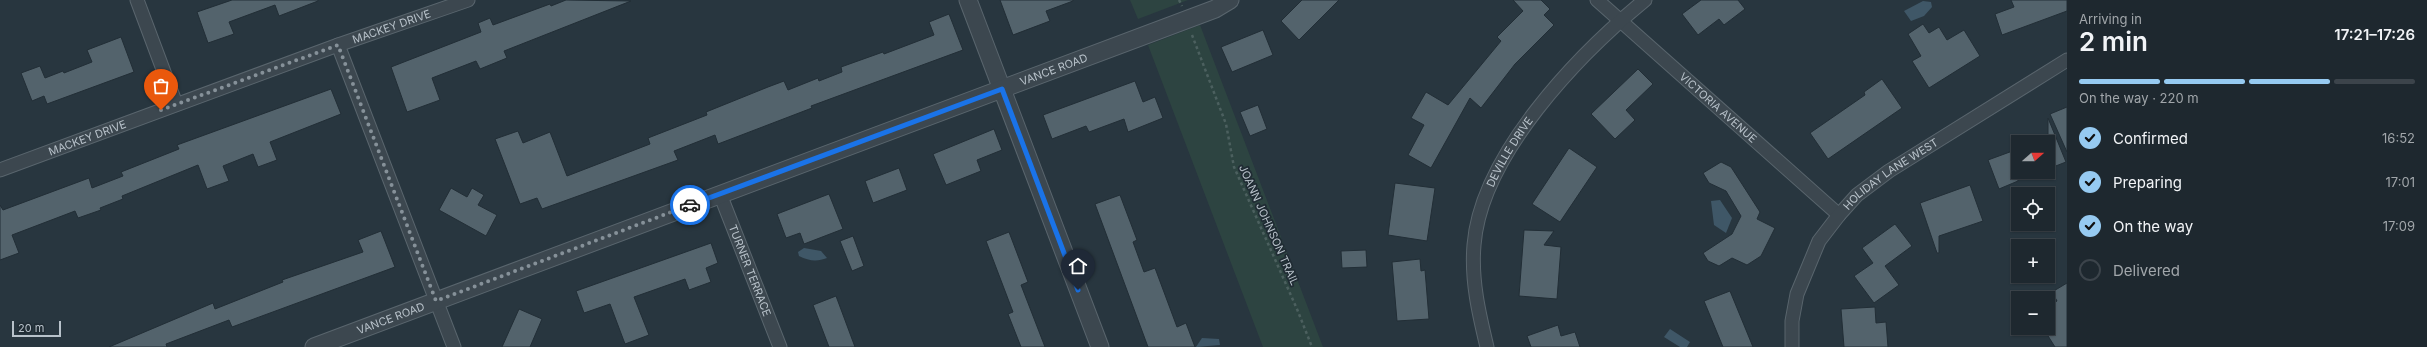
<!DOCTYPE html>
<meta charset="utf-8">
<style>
body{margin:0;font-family:Inter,sans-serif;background:#2b343b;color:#f1f3f6;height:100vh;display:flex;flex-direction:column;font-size:15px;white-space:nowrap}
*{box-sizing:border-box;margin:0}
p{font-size:13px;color:#a1a6aa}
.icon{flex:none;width:22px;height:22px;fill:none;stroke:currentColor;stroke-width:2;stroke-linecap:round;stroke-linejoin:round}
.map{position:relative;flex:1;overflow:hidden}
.panel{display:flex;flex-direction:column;background:#1e282f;width:360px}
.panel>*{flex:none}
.needle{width:26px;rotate:69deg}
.buttons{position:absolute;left:2011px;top:135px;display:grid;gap:8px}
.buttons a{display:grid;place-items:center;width:44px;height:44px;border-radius:0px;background:#1e282f;box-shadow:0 1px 3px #0004,0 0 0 1px #3c444b;font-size:20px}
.scale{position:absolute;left:12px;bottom:10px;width:49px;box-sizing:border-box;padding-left:4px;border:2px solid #b8c2ca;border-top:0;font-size:11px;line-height:14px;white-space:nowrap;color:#b8c2ca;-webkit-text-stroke:3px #202c34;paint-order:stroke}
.pin{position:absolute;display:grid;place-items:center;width:34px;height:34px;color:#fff;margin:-41px -17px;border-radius:50% 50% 50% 0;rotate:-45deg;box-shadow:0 0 4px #0007}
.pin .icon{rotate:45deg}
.courier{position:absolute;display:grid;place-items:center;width:40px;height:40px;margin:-20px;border:3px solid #1a73e8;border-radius:50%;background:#fff;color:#222;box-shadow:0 1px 5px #0007}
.overview em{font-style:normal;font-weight:600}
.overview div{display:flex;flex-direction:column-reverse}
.overview{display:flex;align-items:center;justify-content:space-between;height:68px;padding:0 12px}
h1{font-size:26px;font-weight:600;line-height:30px}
.bar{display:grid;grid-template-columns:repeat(4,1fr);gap:6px 4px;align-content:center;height:48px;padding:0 12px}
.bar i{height:5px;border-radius:3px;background:#3c444b}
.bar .current{background:#96caf1}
.bar p{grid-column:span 4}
ol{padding:0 12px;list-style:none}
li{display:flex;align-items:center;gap:12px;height:44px}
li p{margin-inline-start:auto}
li .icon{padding:4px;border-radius:50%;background:#96caf1;color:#111;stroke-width:4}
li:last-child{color:#a1a6aa}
li i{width:22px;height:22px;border:2px solid #3c444b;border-radius:50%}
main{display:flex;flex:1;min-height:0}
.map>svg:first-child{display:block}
.green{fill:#2d4441}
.water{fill:#3f5767}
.building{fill:#53636c;stroke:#222e36}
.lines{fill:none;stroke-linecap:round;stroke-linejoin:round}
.minor-casing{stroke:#59656d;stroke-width:15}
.tertiary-casing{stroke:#59656d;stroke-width:19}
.path{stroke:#4c605f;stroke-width:2.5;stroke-dasharray:3 3;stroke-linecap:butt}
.minor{stroke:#3c474f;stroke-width:13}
.tertiary{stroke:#3c474f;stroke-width:17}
.done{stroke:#869199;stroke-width:4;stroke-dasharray:0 7.2}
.route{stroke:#1a73e8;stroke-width:5}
.labels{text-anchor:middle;stroke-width:3.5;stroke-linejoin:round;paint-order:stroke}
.street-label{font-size:11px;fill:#b8c2ca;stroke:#202c34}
</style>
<main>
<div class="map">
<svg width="2067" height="347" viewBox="0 0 2067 347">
<rect width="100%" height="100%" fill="#28363f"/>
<path class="green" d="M1130 0H1188L1138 19Z
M1200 25 1323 347H1263L1148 45Z"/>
<path class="water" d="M1923 1 1931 2 1932 7 1924 16 1911 21 1904 11Z
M1720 200 1732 218 1726 233 1714 225 1711 201Z
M804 248 821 251 827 258C817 262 809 261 799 256L798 252Z
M1670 329 1690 342 1687 347H1680L1664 337Z
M1202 338 1219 339 1220 345 1196 347Z"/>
<path class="building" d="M232 0H318V1L279 16 275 5 229 22 234 34 208 43 197 12Z
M566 0 631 1 504 51 507 58 480 69 476 61 432 78 440 100 407 112 391 67 481 32 478 23 490 18 493 25 550 4 551 6Z
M1000 0H1073V1L1046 11 1050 21 1013 35Z
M1302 0H1339L1299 40 1281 21Z
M1513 0H1541L1550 9 1544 15 1554 25 1515 64 1481 108 1470 98 1431 168 1408 155 1424 125 1411 118 1426 92 1448 105 1501 41 1497 37 1523 11Z
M1701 0H1738L1745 9 1724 25 1719 19 1698 35 1682 14Z
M2011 0H2067V11L2002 35 1995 14 2014 7Z
M949 14 963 50 811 106 812 108 718 144 715 135 674 151 678 160 542 209 537 198 520 204 495 139 518 131 523 143 550 132 567 176 650 144 648 138 707 115 706 112 768 87 784 81 788 90 818 78 819 81 842 72 841 67 883 52 884 54 934 35 929 22Z
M1923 24 1929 33 1939 27 1947 40 1964 30 1980 56 1929 88 1912 61 1921 56 1908 34Z
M1263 30 1273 55 1232 72 1221 47Z
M121 37 134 72 47 104 44 96 32 101 21 73 40 66 45 78 63 71 64 73 92 62 87 50Z
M1638 69 1653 84 1626 110 1635 120 1615 139 1591 114Z
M1882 79 1902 108 1828 159 1810 133 1865 95 1864 92Z
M1135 81 1143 102 1155 97 1163 118 1128 132 1124 119 1089 132 1086 126 1052 139 1043 115Z
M331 89 341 114 270 142 277 160 258 167 253 154 223 166 229 181 207 189 198 165 122 196 123 199 100 208 101 210 78 218 75 211 12 235 19 253 0 260V205L3 210 89 178 92 188 123 176 121 172 179 149 177 145Z
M1258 105 1267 129 1250 136 1240 112Z
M2067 107V152L2050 114Z
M2048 118 2066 162 2048 169Z
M994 129 1002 150 977 160 981 171 946 185 933 154Z
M1569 148 1597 167 1560 222 1532 204Z
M2018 149V181L1999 189 1988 160Z
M1721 162 1731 167 1760 212 1757 219 1775 228 1761 256 1747 265 1732 258 1719 266 1708 261 1703 253 1732 234 1741 216 1726 191 1709 183 1703 173Z
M899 168 907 190 873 203 865 181Z
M1395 183 1435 188 1427 241 1388 235Z
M1970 185 1983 221 1939 236V253H1937L1920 203Z
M451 188 467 197 472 188 484 195 478 205 497 215 486 236 439 210Z
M829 194 843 229 804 244 800 233 786 238 777 214Z
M1120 195 1137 240 1133 242 1144 272 1155 268 1177 327 1186 323 1195 347H1148L1095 204Z
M1895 224 1912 246 1885 266 1899 285 1874 303 1854 276 1873 263 1862 248Z
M1524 230 1554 231 1544 245 1561 247 1557 299 1519 296Z
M381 231 395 267 232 327 229 320 166 344 167 347H109L213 303 215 309 283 282 282 280 363 252 358 240Z
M1009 232 1028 282 1021 285 1045 347H1021L1008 314 1013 312 986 241Z
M853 236 864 266 852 271 840 241Z
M711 243 718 263 706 268 711 282 689 290 685 279 634 297 649 335 625 344 610 304 584 313 576 291Z
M1366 250 1367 267 1342 268 1341 251Z
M1420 259 1421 271 1425 270 1429 319 1397 321 1392 262Z
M2067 283V347H2055L2043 328H2048V306L2057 301 2052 292Z
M1730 291 1753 347H1723L1704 301Z
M836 296 855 347H829L813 305Z
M1875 307 1876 323 1886 322 1888 347H1844L1841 309Z
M519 309 542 319 530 347H502Z
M1558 325 1561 336 1575 332 1580 347H1531L1527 336Z"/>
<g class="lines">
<defs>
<g id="minor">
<path d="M137 0 176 104"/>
<path id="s1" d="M1597 0 1839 215"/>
<path d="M338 45 454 347"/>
<path id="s2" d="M0 170 338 45 468 0"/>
<path id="s3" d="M720 194 780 347"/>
<path id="s4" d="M1487 347C1479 314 1471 280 1474 245 1481 155 1578 55 1645 0"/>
<path id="s5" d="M1792 347V321L1797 294 1819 241 1839 215 1857 195 1889 171 2067 60"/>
</g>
<g id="tertiary">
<path d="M968 0 1100 347"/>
<path id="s6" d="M314 347 1215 9 1230 0"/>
</g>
</defs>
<use href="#minor" class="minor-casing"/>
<use href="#tertiary" class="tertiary-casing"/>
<path class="path" d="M1179 0 1182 6
M1192 35 1226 124 1234 167 1297 309 1312 347"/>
<use href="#minor" class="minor"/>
<use href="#tertiary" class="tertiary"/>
</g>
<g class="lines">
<path class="done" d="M161 110 338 45 436 301 690 205"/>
<path class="route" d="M690 205 1002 89 1078 290"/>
</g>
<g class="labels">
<g class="street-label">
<text dy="4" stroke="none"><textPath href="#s2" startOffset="417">MACKEY DRIVE</textPath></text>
<text dy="4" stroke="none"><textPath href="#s6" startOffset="790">VANCE ROAD</textPath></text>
<text dy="4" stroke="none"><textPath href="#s1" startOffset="162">VICTORIA AVENUE</textPath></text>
<text dy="4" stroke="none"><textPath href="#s2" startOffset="93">MACKEY DRIVE</textPath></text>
<text dy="4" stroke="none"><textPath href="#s4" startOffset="204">DEVILLE DRIVE</textPath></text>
<text dy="4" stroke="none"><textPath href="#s5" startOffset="210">HOLIDAY LANE WEST</textPath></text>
<text transform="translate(1269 225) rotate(66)" y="4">JOANN JOHNSON TRAIL</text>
<text dy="4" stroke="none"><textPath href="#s3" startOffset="82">TURNER TERRACE</textPath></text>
<text dy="4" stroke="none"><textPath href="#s6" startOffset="82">VANCE ROAD</textPath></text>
</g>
</g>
</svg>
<div class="buttons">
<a><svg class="needle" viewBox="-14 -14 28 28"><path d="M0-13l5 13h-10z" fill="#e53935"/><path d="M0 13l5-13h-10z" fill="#a1a6aa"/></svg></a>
<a><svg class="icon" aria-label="locate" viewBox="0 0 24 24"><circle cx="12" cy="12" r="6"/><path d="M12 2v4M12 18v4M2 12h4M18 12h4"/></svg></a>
<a>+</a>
<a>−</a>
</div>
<div class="scale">20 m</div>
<div class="pin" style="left:161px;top:110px;background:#ea580c"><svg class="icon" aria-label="bag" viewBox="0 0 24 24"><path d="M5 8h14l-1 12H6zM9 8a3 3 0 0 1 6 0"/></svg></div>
<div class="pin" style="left:1078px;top:290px;background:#1f2937"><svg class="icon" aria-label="home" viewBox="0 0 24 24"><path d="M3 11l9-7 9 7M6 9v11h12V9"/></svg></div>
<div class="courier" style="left:690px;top:205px"><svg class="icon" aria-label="car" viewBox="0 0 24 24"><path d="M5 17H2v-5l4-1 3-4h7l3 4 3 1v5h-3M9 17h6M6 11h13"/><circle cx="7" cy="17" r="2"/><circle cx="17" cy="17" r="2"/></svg></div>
</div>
<section class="panel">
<div class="overview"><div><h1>2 min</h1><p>Arriving in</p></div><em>17:21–17:26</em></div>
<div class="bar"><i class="current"></i><i class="current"></i><i class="current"></i><i></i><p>On the way · 220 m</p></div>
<ol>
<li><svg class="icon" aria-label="check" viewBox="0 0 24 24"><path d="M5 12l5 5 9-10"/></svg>Confirmed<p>16:52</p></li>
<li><svg class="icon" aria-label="check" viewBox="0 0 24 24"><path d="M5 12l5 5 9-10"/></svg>Preparing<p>17:01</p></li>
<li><svg class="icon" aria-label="check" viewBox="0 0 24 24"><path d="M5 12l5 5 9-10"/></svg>On the way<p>17:09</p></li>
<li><i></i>Delivered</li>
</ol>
</section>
</main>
